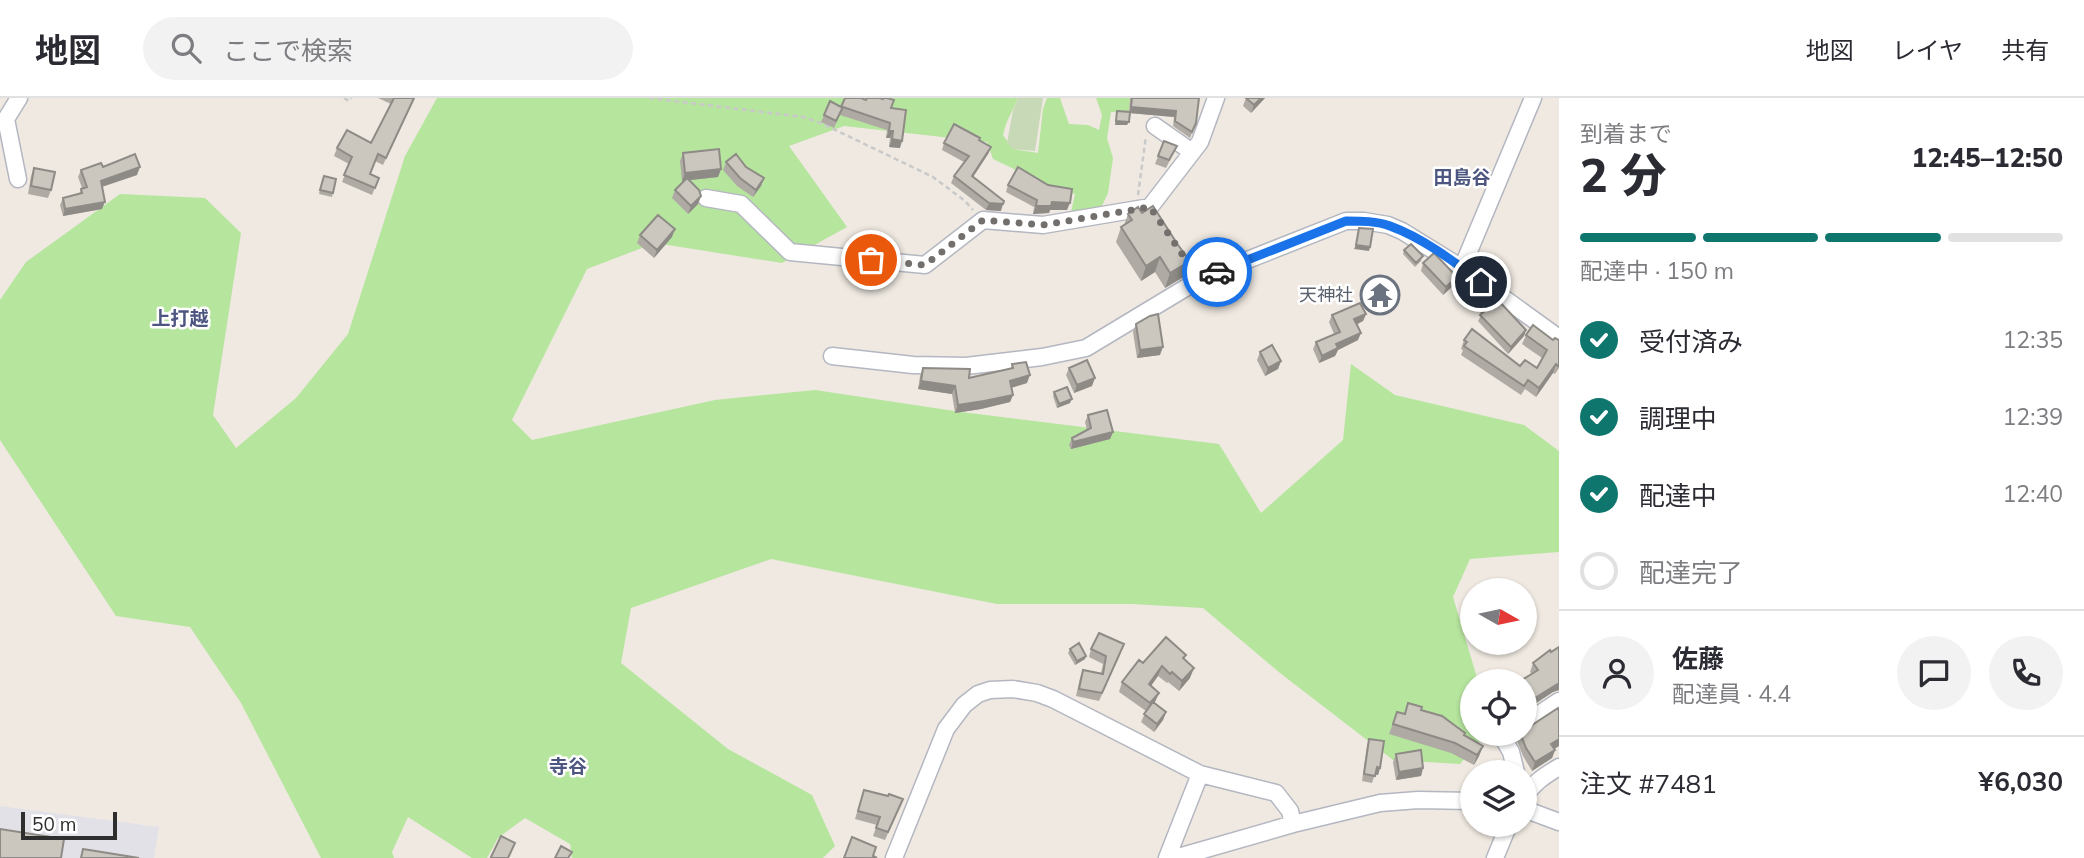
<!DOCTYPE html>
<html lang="ja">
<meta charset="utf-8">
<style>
body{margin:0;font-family:Mulish,"Noto Sans JP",sans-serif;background:#f2f2f3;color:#2b2b33;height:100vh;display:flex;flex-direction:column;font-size:26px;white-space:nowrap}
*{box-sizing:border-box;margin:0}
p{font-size:23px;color:#7c7c81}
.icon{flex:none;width:38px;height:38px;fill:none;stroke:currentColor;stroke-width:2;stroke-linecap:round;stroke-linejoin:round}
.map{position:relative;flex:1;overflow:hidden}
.side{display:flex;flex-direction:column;background:#fff;width:525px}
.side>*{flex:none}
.needle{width:46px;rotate:99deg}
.controls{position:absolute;left:1460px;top:480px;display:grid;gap:14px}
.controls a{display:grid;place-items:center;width:77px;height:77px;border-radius:50%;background:#fff;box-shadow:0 2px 5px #0004;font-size:35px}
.scale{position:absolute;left:21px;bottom:18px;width:96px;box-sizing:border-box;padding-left:7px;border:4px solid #2e2e2e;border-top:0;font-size:19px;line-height:24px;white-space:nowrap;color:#2e2e2e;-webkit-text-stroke:5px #fff;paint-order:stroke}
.pin{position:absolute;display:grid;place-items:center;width:60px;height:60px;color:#fff;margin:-30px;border:4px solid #fff;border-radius:50%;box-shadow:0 2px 7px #0007}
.courier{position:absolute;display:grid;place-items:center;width:70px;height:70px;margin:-35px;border:5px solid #1a73e8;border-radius:50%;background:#fff;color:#222;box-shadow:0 2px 9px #0007}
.head em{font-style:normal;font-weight:800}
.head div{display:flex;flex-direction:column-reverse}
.head{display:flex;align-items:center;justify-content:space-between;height:119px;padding:0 21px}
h1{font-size:46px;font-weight:800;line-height:52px}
.bar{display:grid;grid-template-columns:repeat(4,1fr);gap:10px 7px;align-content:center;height:84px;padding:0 21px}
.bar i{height:9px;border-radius:5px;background:#e1e1e2}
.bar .selected{background:#0f766e}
.bar p{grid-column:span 4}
.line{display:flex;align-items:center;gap:18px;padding:0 21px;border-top:2px solid #e1e1e2}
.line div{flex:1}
.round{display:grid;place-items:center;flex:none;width:74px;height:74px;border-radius:37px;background:#f2f2f3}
ol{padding:0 21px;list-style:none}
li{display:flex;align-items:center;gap:21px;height:77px}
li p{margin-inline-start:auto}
li .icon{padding:7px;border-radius:50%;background:#0f766e;color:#fff;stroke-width:4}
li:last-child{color:#7c7c81}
li i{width:38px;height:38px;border:4px solid #e1e1e2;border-radius:50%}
header{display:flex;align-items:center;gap:42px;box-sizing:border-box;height:98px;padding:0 35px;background:#fff;border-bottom:2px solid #e1e1e2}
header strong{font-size:33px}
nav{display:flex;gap:38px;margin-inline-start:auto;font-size:24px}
.search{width:490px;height:63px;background:#f2f2f3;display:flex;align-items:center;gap:18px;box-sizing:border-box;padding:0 24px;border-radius:38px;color:#7c7c81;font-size:26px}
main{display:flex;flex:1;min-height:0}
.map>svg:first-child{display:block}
.industrial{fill:#e3e1e8}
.green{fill:#b6e59e}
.cemetery{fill:#c8d9b8}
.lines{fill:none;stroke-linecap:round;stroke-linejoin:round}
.minor-casing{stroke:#b4b7c1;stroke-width:19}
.path{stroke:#c9c9c9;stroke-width:2.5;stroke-dasharray:5 3.5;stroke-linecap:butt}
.minor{stroke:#fff;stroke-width:16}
.wall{fill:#afaba4}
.shaded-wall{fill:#8e8b86}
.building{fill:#cbc7bf;stroke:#8e8b86;stroke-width:2}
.done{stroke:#726f6d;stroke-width:7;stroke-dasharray:0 12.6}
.route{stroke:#1a73e8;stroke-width:9}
.labels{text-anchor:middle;stroke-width:5;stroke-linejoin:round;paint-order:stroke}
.worship-label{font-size:18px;fill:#5b616d;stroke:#fff;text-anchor:end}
.neighbourhood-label{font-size:19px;font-weight:bold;fill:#4d5680;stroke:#fff}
</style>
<header>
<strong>地図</strong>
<div class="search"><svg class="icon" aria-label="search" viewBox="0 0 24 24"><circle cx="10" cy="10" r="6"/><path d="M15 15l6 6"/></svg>ここで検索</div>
<nav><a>地図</a><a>レイヤ</a><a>共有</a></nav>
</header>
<main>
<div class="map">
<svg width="1559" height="760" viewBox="0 0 1559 760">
<rect width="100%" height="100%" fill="#efe9e1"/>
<path class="industrial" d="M0 708 159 729 154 760H0Z"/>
<path class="green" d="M437 0H1018L1006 26 1003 37 1013 51 1038 55 1043 11 1047 0H1060L1069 26 1088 27 1099 32 1102 17 1096 0H1130L1129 15 1111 14 1107 40 1113 60 1108 95 1100 112 1071 114 1075 96 1051 89 993 61 987 44 844 28 789 48 847 129 782 165 655 145 587 171 512 322 532 342 715 302 815 292 961 314 1219 346 1261 415 1343 342 1351 266 1395 297 1524 327 1559 353V454L1470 461 1453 499 1478 583H1472V635H1486L1460 666 1393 662 1280 575 1203 510 1132 506H997L771 461 631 510 621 565 728 651 812 697 835 748 823 760H572L570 746 525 720 498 740 487 760H472L408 719 392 754 394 760H321L241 605 190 529 116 518 0 342V202L26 164 120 96 205 100 241 135 213 317 236 350 296 300 348 236 405 58Z"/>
<path class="cemetery" d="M1018 0H1043L1035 53 1013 51 1007 45 1013 12Z"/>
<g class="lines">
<defs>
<path id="minor" d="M1155 28 1192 54
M18 81 6 21 19 0
M706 100 741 106 790 154 925 167 983 122 1043 127 1150 109 1200 44 1216 0
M1462 170 1533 0
M832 258 913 267 966 268 1042 259 1086 250 1202 180 1346 123H1364L1388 127 1402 133 1462 170 1559 240
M1524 626 1559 603
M1510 635 1503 640 1511 654 1516 674
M1524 700C1533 685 1544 678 1559 669
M1524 711 1559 724
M894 760 946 631 964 607 978 596 990 592 1013 591 1037 595 1053 601 1200 676 1276 695 1290 713 1293 726
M1167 760 1200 676
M1175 760 1293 726 1380 705 1418 702 1472 703
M1495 760 1509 726"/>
</defs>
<use href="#minor" class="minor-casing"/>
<path class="path" d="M344 0 349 3 351 0
M649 0 803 19 821 25 933 79 965 103 973 112
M1138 97 1146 38"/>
<use href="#minor" class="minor"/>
</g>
<path class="wall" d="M378 0H415L383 67 375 63 370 76 379 80 372 97 342 84 349 66 334 58 337 50 371 45 391 6Z
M1130 0H1199L1196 25 1190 40 1173 28 1174 19 1130 15 1127 27H1115L1117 13 1129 14Z
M1246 0H1265L1251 15 1243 8Z
M841 9 891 10 900 50 889 49 890 40H886L887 32 840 17 834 30 821 24 824 17Z
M979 42 991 49 988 56 973 79 1001 113 986 112 951 85 954 78 964 64 942 52 944 45Z
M1164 43 1177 48 1166 70 1155 66Z
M683 55 721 71 718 79 689 82 701 98 698 106 688 116 672 100 675 92 685 82 682 83 680 63Z
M726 64 746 69 764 80 761 88 753 99 737 88 723 72Z
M103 69 137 77 102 89V111L63 118 60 107 63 100 79 96 82 90 78 79 81 72Z
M34 70 51 92 48 100 28 96 31 78Z
M322 82 333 95 332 99 319 96Z
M1008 87 1067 112H1050L1049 115 1033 116 1034 109 1006 94Z
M1142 115 1178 147 1190 163 1185 178 1165 190 1155 174 1141 183 1116 144 1121 129 1124 127 1128 116Z
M640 137 672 139 654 160 637 145Z
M1404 152 1422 162 1415 169 1403 156Z
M1423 165 1526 232 1524 238 1508 256 1478 223 1482 216 1452 191 1454 187 1443 197 1421 173Z
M1349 210 1366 216 1363 223 1357 226 1358 242 1338 252 1335 258 1319 265 1313 251 1316 244 1334 236 1329 224 1332 217Z
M1136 226 1160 257 1137 260 1133 234Z
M1526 237 1553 242H1559V270L1555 276 1553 275 1536 299 1525 291 1521 297 1461 257 1463 252 1461 251 1464 242 1520 268 1537 270 1542 260 1522 246Z
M1260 254 1281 263 1278 271 1265 278 1257 262Z
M1012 266 1027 285 1011 290 1013 297 1010 304 981 311 955 315 952 296 918 291 920 278 923 270 969 280 1011 271Z
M1069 270 1092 288 1074 295 1066 277Z
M1054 294 1070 305 1057 310 1053 298Z
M1088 317 1113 334 1110 341 1071 351 1069 347 1072 340 1087 332 1085 324Z
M1559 549V592L1553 594 1524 613V583L1532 576 1530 574 1533 565Z
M1070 551 1085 561 1075 567 1068 555Z
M1091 551 1121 554 1099 603 1076 598 1080 580 1083 572 1101 575 1103 566 1089 559Z
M1186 557 1184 561 1190 580 1179 593 1168 584 1167 585 1158 578 1151 588 1159 595 1154 605 1166 614 1163 622 1154 634 1141 624 1146 613 1119 594 1122 584 1143 565Z
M1408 605 1483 648 1479 658 1474 667 1451 655 1389 636 1397 614 1404 616Z
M1559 613V648L1554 651 1555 652 1552 660 1532 673 1523 658 1517 643 1520 635H1524L1532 627Z
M1369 641 1380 670 1378 677 1375 676 1372 685 1362 683 1367 648Z
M1396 656 1423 670 1421 678 1396 682 1393 664Z
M864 692 903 701 885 742 873 738 877 727 855 721Z"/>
<path class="shaded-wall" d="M1261 0H1265L1251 15 1254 7Z
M1131 9 1176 13 1174 19 1129 15Z
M1116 23 1129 24 1127 27H1115Z
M889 33H893L890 40H886Z
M892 41 902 43 900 50 889 49Z
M991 49 988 56 969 85 972 78Z
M140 69 137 77 98 90 101 83Z
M721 71 718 79 682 83 685 75Z
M764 80 761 88 753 99 756 92Z
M701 98 698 106 688 116 691 108Z
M105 104 102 111 63 118 65 111Z
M1052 104 1070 105 1067 112H1050L1049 115 1033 116 1036 108Z
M989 105 1003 106 1001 113 986 112Z
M675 131 672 139 654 160 657 152Z
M1356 147 1370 149 1369 153 1354 151Z
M1160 159 1155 174 1141 183 1146 168Z
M1190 163 1185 178 1165 190 1170 175Z
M1457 179 1454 187 1443 197 1446 189Z
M1366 216 1363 223 1352 229 1354 221Z
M1526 232 1524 238 1508 256 1511 249Z
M1361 235 1358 242 1338 252 1335 258 1319 265 1322 258 1336 246Z
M1163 249 1160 257 1137 260 1140 252Z
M1281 263 1278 271 1265 278 1268 270Z
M1556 266 1553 275 1536 299 1539 290Z
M1030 277 1027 285 1007 291 1010 283Z
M1095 280 1092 288 1074 295 1077 287Z
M921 283 955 288 952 296 918 291Z
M1013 297 1010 304 981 311 955 315 958 307Z
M1072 301 1070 305 1057 310 1059 306Z
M1113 334 1110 341 1071 351 1073 344Z
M1086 558 1085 561 1075 567 1077 563Z
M1162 568 1158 578 1145 596 1149 586Z
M1194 570 1190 580 1179 593 1182 583Z
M1559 585V592L1553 594 1524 613V607Z
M1159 595 1155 604 1147 614 1150 605Z
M1166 614 1163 622 1154 634 1157 626Z
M1559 641V648L1548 655 1551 646Z
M1483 648 1479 658 1474 667 1477 657Z
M1555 652 1552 660 1532 673 1535 664Z
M1377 669 1380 670 1378 677 1374 676Z
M1423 670 1421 678 1396 682 1399 674Z"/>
<path class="building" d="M394 0H414L386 60 378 56 370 76 379 80 375 90 344 77 352 59 337 50 347 32 371 45Z
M845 0H861L866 2 867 0H879L883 1V0H887L894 2 891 10 906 12 902 43 892 41 893 33H889L890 25 843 9 836 23 824 17 830 3 841 9Z
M1132 0H1199L1196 25 1192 34 1175 23 1176 13 1131 9Z
M1246 0H1261L1254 7Z
M1117 13 1130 14 1129 24 1116 23Z
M954 26 980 40 979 42 991 49 972 78 1004 103 1003 106 989 105 954 78 969 58 944 45Z
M1164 43 1177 48 1169 62 1158 58Z
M719 51 721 71 685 75 683 55Z
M135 56 140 69 101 83 105 104 65 111 63 100 82 95 81 91 87 89 81 72 101 65 103 69Z
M736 56 746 69 764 80 756 92 740 80 726 64Z
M1018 69 1048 87 1072 91 1070 105 1052 104 1051 108H1036L1037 102 1008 87Z
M34 70 55 74 51 92 31 88Z
M324 78 336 81 333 95 320 92Z
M687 80 699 92 701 98 691 108 675 92Z
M1153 108 1178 147 1190 163 1170 175 1160 159 1146 168 1121 129 1132 122 1128 116 1138 109 1142 115Z
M658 117 675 131 657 152 640 137Z
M1359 130 1373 131 1370 149 1356 147Z
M1411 146 1423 158 1416 165 1404 152Z
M1434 155 1457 179 1446 189 1423 165Z
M1462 175 1496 202 1497 201 1526 232 1511 249 1480 217 1487 211 1454 185Z
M1360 205 1366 216 1354 221 1361 235 1336 246 1338 250 1322 258 1316 244 1340 234 1332 217Z
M1158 216 1163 249 1140 252 1136 226 1150 218Z
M1533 227 1553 242 1555 240 1559 242V266L1558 268 1556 266 1539 290 1528 282 1524 288 1464 248 1467 244 1464 242 1472 231 1520 268 1525 262 1537 270 1547 252 1526 237Z
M1272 247 1281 263 1268 270 1260 254Z
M1087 262 1095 280 1077 287 1069 270Z
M1026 264 1030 277 1010 283 1013 297 984 303 958 307 955 288 921 283 923 270 970 271 969 280 1013 270 1012 266Z
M1067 289 1072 301 1059 306 1054 294Z
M1107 312 1113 334 1073 344 1072 340 1091 330 1088 317Z
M1099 535 1124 546 1102 595 1079 591 1083 572 1103 576 1106 558 1091 551Z
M1166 539 1186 557 1183 560 1194 570 1182 583 1172 574 1170 576 1162 568 1149 586 1159 595 1150 605 1122 584 1139 562 1143 565Z
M1079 545 1086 558 1077 563 1070 551Z
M1559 549V585L1524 607V583H1520L1538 572 1533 565 1550 552 1551 554Z
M1153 604 1166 614 1157 626 1144 616Z
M1408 605 1422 609 1421 612 1442 618 1465 635 1464 637 1483 648 1477 657 1455 645 1393 626 1397 614 1405 616Z
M1558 610 1559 613V641L1551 646 1555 652 1535 664 1526 650 1520 635H1524V627H1532Z
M1369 641 1384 643 1380 670 1377 669 1375 678 1364 676Z
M1421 652 1423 670 1399 674 1396 656Z
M864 692 888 698 889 696 903 701 888 734 876 730 880 719 858 713Z
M0 731 64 741 61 760H0Z
M501 738 515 745 508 760H492L491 759Z
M852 739 876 749 873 758 877 760H844Z
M561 748 572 754 568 760H555Z
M83 751 139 760H81Z"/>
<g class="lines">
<path class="done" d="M871 162 925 167 983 122 1043 127 1150 109 1195 175 1202 180 1217 174"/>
<path class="route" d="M1217 174 1346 123C1361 123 1377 123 1390 128 1423 140 1453 163 1481 184"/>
</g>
<defs>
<symbol id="temple-ring" viewBox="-11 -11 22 22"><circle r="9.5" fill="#fff" stroke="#6b7280" stroke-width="1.5"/><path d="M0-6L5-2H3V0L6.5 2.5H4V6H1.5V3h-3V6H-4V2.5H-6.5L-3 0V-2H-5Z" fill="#6b7280"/></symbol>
</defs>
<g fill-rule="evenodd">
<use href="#temple-ring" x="1358" y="175" width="44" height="44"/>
</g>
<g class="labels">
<g class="worship-label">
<text x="1353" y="203">天神社</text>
</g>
<g class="neighbourhood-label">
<text x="1462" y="86">田島谷</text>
<text x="180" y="227">上打越</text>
<text x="568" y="675">寺谷</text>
</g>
</g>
</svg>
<div class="controls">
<a><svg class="needle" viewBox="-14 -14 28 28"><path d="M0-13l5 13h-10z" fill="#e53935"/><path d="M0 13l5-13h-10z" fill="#7c7c81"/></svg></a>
<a><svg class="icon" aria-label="locate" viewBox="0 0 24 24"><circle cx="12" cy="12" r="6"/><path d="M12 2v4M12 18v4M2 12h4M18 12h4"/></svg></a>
<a><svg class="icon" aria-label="layers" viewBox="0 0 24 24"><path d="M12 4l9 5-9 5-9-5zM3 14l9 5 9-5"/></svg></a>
</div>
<div class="scale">50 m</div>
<div class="pin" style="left:871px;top:162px;background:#ea580c"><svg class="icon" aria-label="bag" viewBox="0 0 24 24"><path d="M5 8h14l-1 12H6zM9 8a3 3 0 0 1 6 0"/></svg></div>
<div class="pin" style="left:1481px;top:184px;background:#1f2937"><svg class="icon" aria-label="home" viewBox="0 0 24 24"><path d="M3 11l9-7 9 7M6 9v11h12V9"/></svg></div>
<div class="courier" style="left:1217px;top:174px"><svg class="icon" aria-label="car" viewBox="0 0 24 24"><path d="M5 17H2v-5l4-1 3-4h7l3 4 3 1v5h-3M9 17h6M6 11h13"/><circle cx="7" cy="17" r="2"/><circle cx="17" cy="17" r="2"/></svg></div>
</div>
<section class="side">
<div class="head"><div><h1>2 分</h1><p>到着まで</p></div><em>12:45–12:50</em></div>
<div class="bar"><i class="selected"></i><i class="selected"></i><i class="selected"></i><i></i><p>配達中 · 150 m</p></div>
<ol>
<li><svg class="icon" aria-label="check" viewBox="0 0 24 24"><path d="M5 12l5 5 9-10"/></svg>受付済み<p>12:35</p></li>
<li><svg class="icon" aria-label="check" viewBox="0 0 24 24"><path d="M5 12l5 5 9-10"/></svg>調理中<p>12:39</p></li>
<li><svg class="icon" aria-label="check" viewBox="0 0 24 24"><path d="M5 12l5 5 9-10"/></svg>配達中<p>12:40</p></li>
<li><i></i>配達完了</li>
</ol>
<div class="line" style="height:126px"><a class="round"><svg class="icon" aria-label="person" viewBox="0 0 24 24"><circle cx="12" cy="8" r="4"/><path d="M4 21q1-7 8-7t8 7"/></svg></a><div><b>佐藤</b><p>配達員 · 4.4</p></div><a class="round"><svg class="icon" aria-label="chat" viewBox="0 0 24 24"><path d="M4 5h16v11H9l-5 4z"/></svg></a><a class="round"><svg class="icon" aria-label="phone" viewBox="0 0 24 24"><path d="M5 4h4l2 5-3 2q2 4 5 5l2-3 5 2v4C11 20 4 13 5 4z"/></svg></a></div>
<div class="line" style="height:91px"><div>注文 #7481</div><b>¥6,030</b></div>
</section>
</main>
